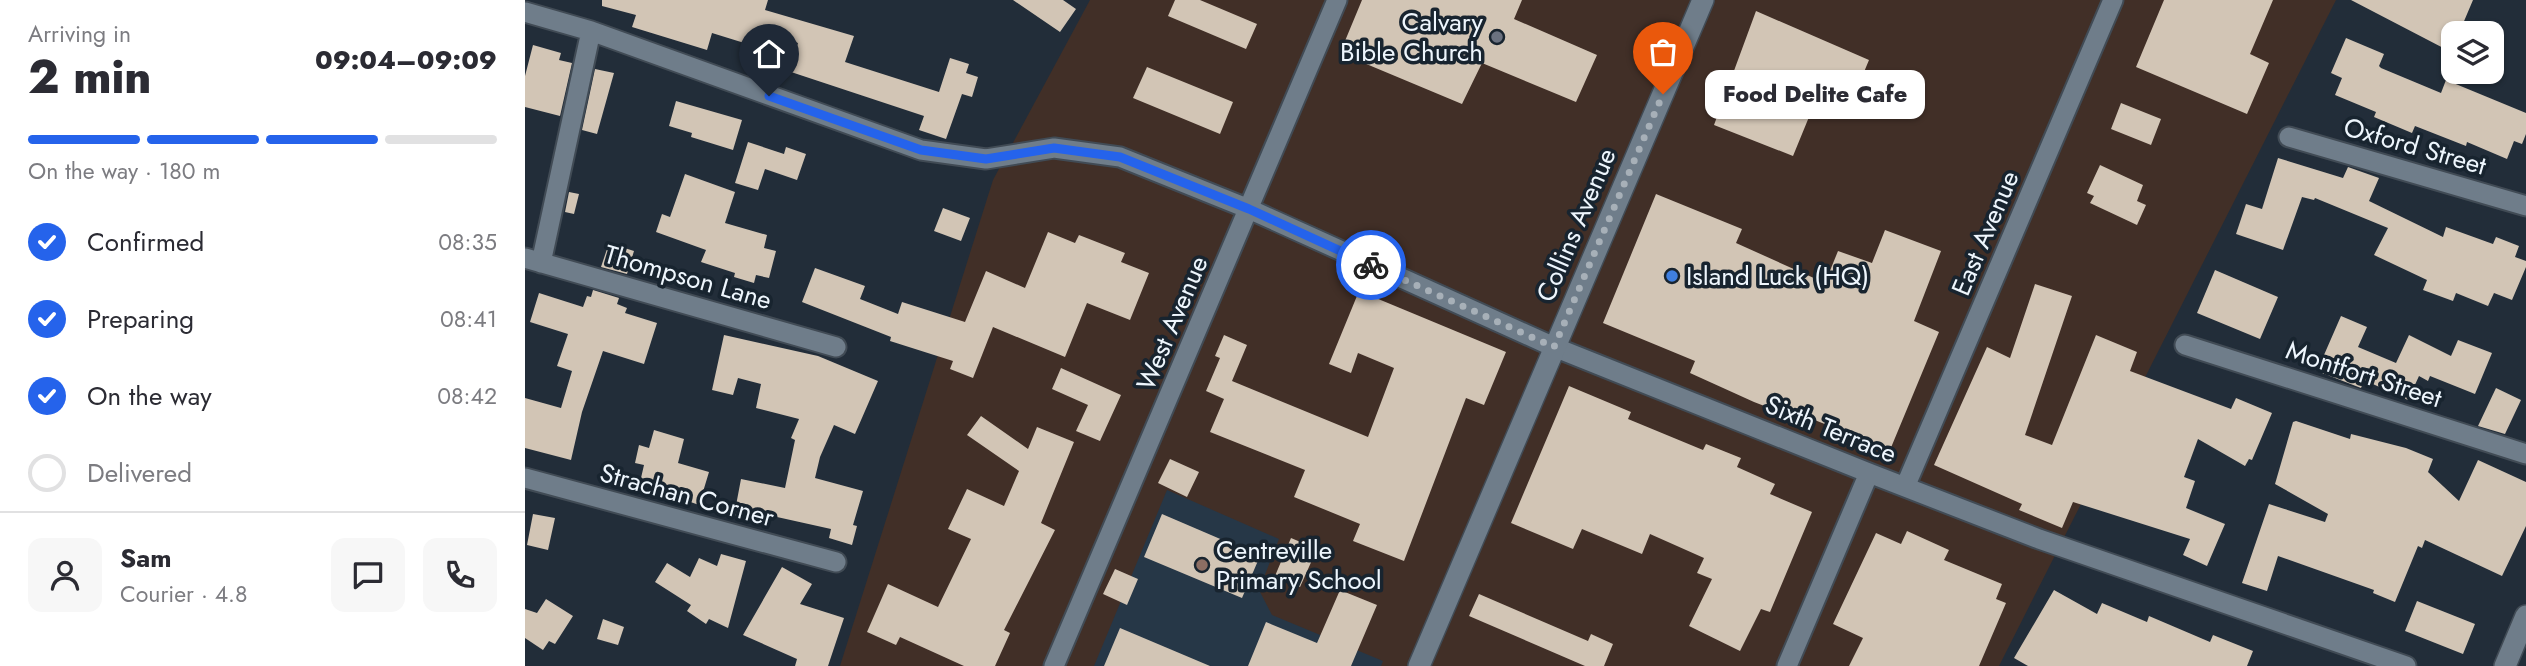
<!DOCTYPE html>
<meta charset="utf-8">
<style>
body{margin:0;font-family:Jost,sans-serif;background:#f7f7f7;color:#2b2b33;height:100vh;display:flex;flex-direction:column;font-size:26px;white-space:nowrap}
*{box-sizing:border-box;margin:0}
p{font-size:23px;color:#7c7c81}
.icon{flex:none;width:38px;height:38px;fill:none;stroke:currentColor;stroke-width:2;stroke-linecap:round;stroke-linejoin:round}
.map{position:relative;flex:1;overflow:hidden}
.details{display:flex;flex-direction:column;background:#fff;width:525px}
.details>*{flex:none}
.fabs{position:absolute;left:1916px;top:21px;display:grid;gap:14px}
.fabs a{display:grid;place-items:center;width:63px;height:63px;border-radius:14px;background:#fff;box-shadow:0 2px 5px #0004;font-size:35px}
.pin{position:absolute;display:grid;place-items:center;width:60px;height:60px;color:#fff;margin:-72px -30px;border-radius:50% 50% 50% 0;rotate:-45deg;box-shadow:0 0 7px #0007}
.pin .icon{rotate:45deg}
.courier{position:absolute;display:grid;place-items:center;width:70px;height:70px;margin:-35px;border:5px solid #2563eb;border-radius:50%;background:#fff;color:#222;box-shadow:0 2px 9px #0007}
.bubble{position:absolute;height:49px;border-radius:14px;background:#fff;box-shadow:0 2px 5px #0004;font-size:23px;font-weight:800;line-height:49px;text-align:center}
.headline em{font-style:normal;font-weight:800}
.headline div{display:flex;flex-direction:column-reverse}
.headline{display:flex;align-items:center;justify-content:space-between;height:119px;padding:0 28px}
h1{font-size:46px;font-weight:800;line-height:52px}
.bar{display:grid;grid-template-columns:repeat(4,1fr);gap:10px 7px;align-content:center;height:84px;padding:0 28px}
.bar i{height:9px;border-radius:5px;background:#e1e1e2}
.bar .selected{background:#2563eb}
.bar p{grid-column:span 4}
.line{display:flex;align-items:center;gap:18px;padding:0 28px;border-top:2px solid #e1e1e2}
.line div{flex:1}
.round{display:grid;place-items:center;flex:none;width:74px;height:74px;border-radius:14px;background:#f7f7f7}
ol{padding:0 28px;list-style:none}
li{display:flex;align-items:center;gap:21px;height:77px}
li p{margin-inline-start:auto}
li .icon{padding:7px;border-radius:50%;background:#2563eb;color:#fff;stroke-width:4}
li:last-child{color:#7c7c81}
li i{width:38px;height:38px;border:4px solid #e1e1e2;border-radius:50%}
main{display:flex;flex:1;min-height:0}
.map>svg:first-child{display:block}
.commercial{fill:#412f27}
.built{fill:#263747}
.building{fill:#d2c5b5}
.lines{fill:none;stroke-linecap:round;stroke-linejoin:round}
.minor-casing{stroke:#414b55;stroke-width:23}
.tertiary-casing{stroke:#414b55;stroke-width:24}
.minor{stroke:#6f7d8a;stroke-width:19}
.tertiary{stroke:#6f7d8a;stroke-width:21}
.done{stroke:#a7b0b8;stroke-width:7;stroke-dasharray:0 12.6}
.route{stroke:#2563eb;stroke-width:9}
.worship-dot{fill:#6b7280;stroke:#18242f;stroke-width:2.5}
.shop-dot{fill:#3f7fe0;stroke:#18242f;stroke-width:2.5}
.education-dot{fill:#8d6e63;stroke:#18242f;stroke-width:2.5}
.labels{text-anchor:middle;stroke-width:7;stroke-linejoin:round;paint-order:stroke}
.poi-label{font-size:26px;fill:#eef6fd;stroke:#18242f;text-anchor:start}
.street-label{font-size:26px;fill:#eef6fd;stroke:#18242f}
</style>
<main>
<section class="details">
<div class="headline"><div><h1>2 min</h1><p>Arriving in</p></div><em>09:04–09:09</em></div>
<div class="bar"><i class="selected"></i><i class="selected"></i><i class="selected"></i><i></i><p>On the way · 180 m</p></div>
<ol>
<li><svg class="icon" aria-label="check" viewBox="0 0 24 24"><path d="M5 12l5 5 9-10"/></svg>Confirmed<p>08:35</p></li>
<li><svg class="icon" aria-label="check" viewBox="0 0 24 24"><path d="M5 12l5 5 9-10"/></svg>Preparing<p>08:41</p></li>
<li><svg class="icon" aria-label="check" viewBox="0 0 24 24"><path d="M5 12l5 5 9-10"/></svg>On the way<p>08:42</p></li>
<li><i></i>Delivered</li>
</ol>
<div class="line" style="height:126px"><a class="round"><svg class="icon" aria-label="person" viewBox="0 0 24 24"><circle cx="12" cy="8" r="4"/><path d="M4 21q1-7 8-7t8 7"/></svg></a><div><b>Sam</b><p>Courier · 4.8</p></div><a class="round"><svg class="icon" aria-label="chat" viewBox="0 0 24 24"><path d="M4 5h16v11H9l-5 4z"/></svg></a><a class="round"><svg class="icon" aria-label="phone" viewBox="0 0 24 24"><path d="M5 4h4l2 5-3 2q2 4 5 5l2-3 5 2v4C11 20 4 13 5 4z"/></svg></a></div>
</section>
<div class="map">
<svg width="2001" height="666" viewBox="0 0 2001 666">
<rect width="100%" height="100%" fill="#222d39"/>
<path class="commercial" d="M565 0H1811L1474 666H315L468 180Z"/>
<path class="built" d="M642 490 754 539 734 590 747 615 858 661 856 666H569Z"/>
<path class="building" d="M77 0H243L240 10 329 36 320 62 414 92 425 58 444 64 441 73 453 77 447 97 437 94 421 139 394 130 399 116 263 71 273 43 234 31 229 46 187 33 182 50 107 27 111 15 77 6Z
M488 0H538L551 9 535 32Z
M650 0H675L732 24 721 49 643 16Z
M837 0H997L989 19 1072 55 1051 102 957 63 937 104 815 53Z
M1639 0H1748L1725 54 1744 63 1722 114 1611 67Z
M1826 0H1948L1934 33H1928L1926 52Z
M1231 11 1344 60 1324 108 1293 95 1268 156 1189 125Z
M1821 38 1859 54 1854 66 1856 68 1916 93 1921 80 2001 113V134L1997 144 1989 141 1982 159 1942 142 1941 146 1890 126 1887 133 1849 117 1851 112 1810 95 1817 78 1806 73Z
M8 45 36 53 34 60 47 63 35 116 0 107V76Z
M622 67 708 102 695 134 608 98Z
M70 69 89 73 72 134 57 130Z
M151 101 217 120 208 150 166 137 167 133 144 126Z
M1596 103 1636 119 1626 145 1586 129Z
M223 142 259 154 261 147 281 154 272 180 240 169 233 190 210 183Z
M1753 158 1818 178 1823 167 1854 178 1844 201 1918 237 1921 227 1968 244 1971 237 1994 246 1990 257 2001 261V267L1987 300 1969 293 1963 306 1931 293 1928 301 1898 290 1902 280 1849 255 1863 228 1790 198 1789 200 1777 197 1758 250 1711 234 1721 204 1737 209Z
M1575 165 1618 185 1612 201 1621 205 1612 225 1565 203 1569 196 1562 193Z
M160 174 210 192 200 223 242 235 239 248 251 251 244 278 231 275 229 283 209 277 210 273 176 262 181 250 131 232 137 214 145 217Z
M44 192 54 194 49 214 40 212Z
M1131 194 1217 229 1211 243 1300 283 1313 251 1347 263 1360 230 1416 251 1389 321 1414 332 1365 450 1267 411 1265 416 1229 402 1165 373 1170 361 1078 323Z
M418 208 445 218 436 241 409 231Z
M523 232 550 243 554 235 600 253 596 262 624 273 605 320 562 303 540 357 468 327 448 378 425 369 428 361 365 341 366 337 277 302 290 268 340 286 335 299 373 314 377 302 440 322 461 271 500 288Z
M84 243 109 251 102 274 76 267Z
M1690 270 1753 297 1735 339 1672 313Z
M1510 284 1547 296 1500 435 1527 445 1571 335 1612 352 1605 371 1706 409 1711 398 1747 413 1727 460 1724 459 1720 466 1673 439 1659 477 1670 481 1661 508 1700 524 1682 566 1658 555 1665 539 1548 502 1537 528 1494 510 1497 504 1409 465 1462 347 1485 358Z
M68 290 94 298 92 304 102 308 100 313 132 323 119 364 78 351 57 412 46 460 0 448V398L36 408 47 371 32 366 43 334 5 322 14 293 58 307 62 296 66 297Z
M834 291 981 352 959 405 941 398 879 561 828 541 835 524 769 497 780 470 685 432 699 399 681 391 695 358 690 356 699 335 722 345 707 381 843 437 869 368 833 353 826 373 804 364Z
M1816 316 1842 327 1833 347 1871 363 1884 335 1926 356 1933 340 1967 353 1950 394 1905 376 1903 381 1894 376 1883 400 1839 380 1836 388 1792 371Z
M199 335 293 356 353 381 330 434 309 425 295 457 290 478 338 491 328 525 332 526 327 545 304 538 306 529 243 515 241 523 209 516 216 479 260 488 270 440 266 438 274 419 231 408 236 384 213 378 208 395 187 390Z
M536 368 596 395 575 441 551 431 563 405 527 389Z
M1044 386 1106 412 1103 419 1178 450 1181 444 1216 458 1212 467 1250 484 1245 494 1287 512 1245 612 1236 609 1215 651 1164 626 1187 579 1172 573 1179 558 1125 534 1117 554 1057 529 1048 549 986 523Z
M1971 388 1996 400 1980 434 1953 426Z
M456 416 503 449 512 427 549 442 516 523 530 530 479 630 485 633 470 666H439L375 637 371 645 342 632 363 584 413 607 446 539 423 529 442 489 479 506 494 471 442 435Z
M1771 421 1825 439 1826 434 1881 448 1908 459 1903 472 1934 501 1953 460 2001 482V526L1977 576 1900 540 1897 548 1893 546 1870 602 1848 593 1849 590 1753 556 1742 591 1717 583 1744 504 1800 522 1803 514 1750 484 1768 422Z
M129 430 159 439 153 463 184 472 174 505 157 499 159 490 116 478 119 465 110 463 114 445 124 448Z
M645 459 674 472 662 497 633 483Z
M8 514 30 518 23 550 2 545Z
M637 514 735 556 717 598 619 557Z
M1382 531 1424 550 1419 560 1477 584 1471 599 1481 603 1454 666H1324L1338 638 1308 624 1351 533 1376 544Z
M766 538 792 549 775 587 750 576Z
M196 554 221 561 203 628 184 619 181 624 162 611 166 605 130 582 142 563 165 577 174 558 192 566Z
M257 567 287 584 275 604 319 618 303 666H270L272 659 218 635Z
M590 569 613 579 602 605 578 594Z
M815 590 852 605 826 666H723L741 622 792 643Z
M1529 590 1572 614 1577 603 1622 622 1624 616 1685 642 1688 635 1728 651 1722 666H1503L1489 658Z
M954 594 1063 641 1066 634 1088 644 1079 666H1060L944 616Z
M21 599 48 616 30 644 24 641 18 650 0 638V609L12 613Z
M1892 601 1950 624 1938 654 1880 631Z
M78 619 99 627 93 645 72 639Z
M595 628 685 666H579Z"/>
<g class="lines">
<defs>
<path id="minor" d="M0 12 66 31 396 150 461 159 529 148 595 157 724 209 1029 347 1344 473 1514 539 1881 666
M1764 137 2001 206
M0 258 311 347
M16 263 66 31
M1660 345 2001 454
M0 478 311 562
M1380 487 1588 0
M529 666 812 0
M1262 666 1344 473"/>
<path id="tertiary" d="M894 666 1178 0
M1980 666 2001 616"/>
</defs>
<use href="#minor" class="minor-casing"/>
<use href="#tertiary" class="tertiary-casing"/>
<use href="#minor" class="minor"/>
<use href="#tertiary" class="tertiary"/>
</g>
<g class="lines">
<path class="done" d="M846 265 1029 347 1138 94"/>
<path class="route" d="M244 96 396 150 461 159 529 148 595 157 724 209 846 265"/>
</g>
<circle class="worship-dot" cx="972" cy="37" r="7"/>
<circle class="shop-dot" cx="1147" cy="276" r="7"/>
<circle class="education-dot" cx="677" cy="565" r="7"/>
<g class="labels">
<g class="poi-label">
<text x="958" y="31" text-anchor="end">Calvary<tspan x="958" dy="30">Bible Church</tspan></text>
<text x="1161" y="285">Island Luck (HQ)</text>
<text x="691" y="559">Centreville<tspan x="691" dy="30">Primary School</tspan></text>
</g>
<g class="street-label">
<text transform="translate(1890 146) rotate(16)" y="9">Oxford Street</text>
<text transform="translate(1051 225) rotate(-67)" y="9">Collins Avenue</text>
<text transform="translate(1460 233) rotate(-67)" y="9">East Avenue</text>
<text transform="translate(163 277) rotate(16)" y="9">Thompson Lane</text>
<text transform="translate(647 323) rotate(-67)" y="9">West Avenue</text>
<text transform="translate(1839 374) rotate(18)" y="9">Montfort Street</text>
<text transform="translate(1306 429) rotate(22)" y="9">Sixth Terrace</text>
<text transform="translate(162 495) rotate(15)" y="9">Strachan Corner</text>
</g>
</g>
</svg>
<div class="fabs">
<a><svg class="icon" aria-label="layers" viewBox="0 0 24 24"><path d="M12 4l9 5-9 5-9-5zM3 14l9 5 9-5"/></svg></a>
</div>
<div class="pin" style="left:1138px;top:94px;background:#ea580c"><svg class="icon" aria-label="bag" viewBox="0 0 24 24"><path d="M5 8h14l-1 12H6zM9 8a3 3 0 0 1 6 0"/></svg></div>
<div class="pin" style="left:244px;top:96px;background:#1f2937"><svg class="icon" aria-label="home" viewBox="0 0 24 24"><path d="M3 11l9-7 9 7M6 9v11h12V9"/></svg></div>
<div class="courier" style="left:846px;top:265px"><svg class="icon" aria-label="bike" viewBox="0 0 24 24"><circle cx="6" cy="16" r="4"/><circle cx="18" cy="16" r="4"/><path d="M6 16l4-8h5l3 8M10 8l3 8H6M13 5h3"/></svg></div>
<div class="bubble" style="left:1180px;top:70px;width:220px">Food Delite Cafe</div>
</div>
</main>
